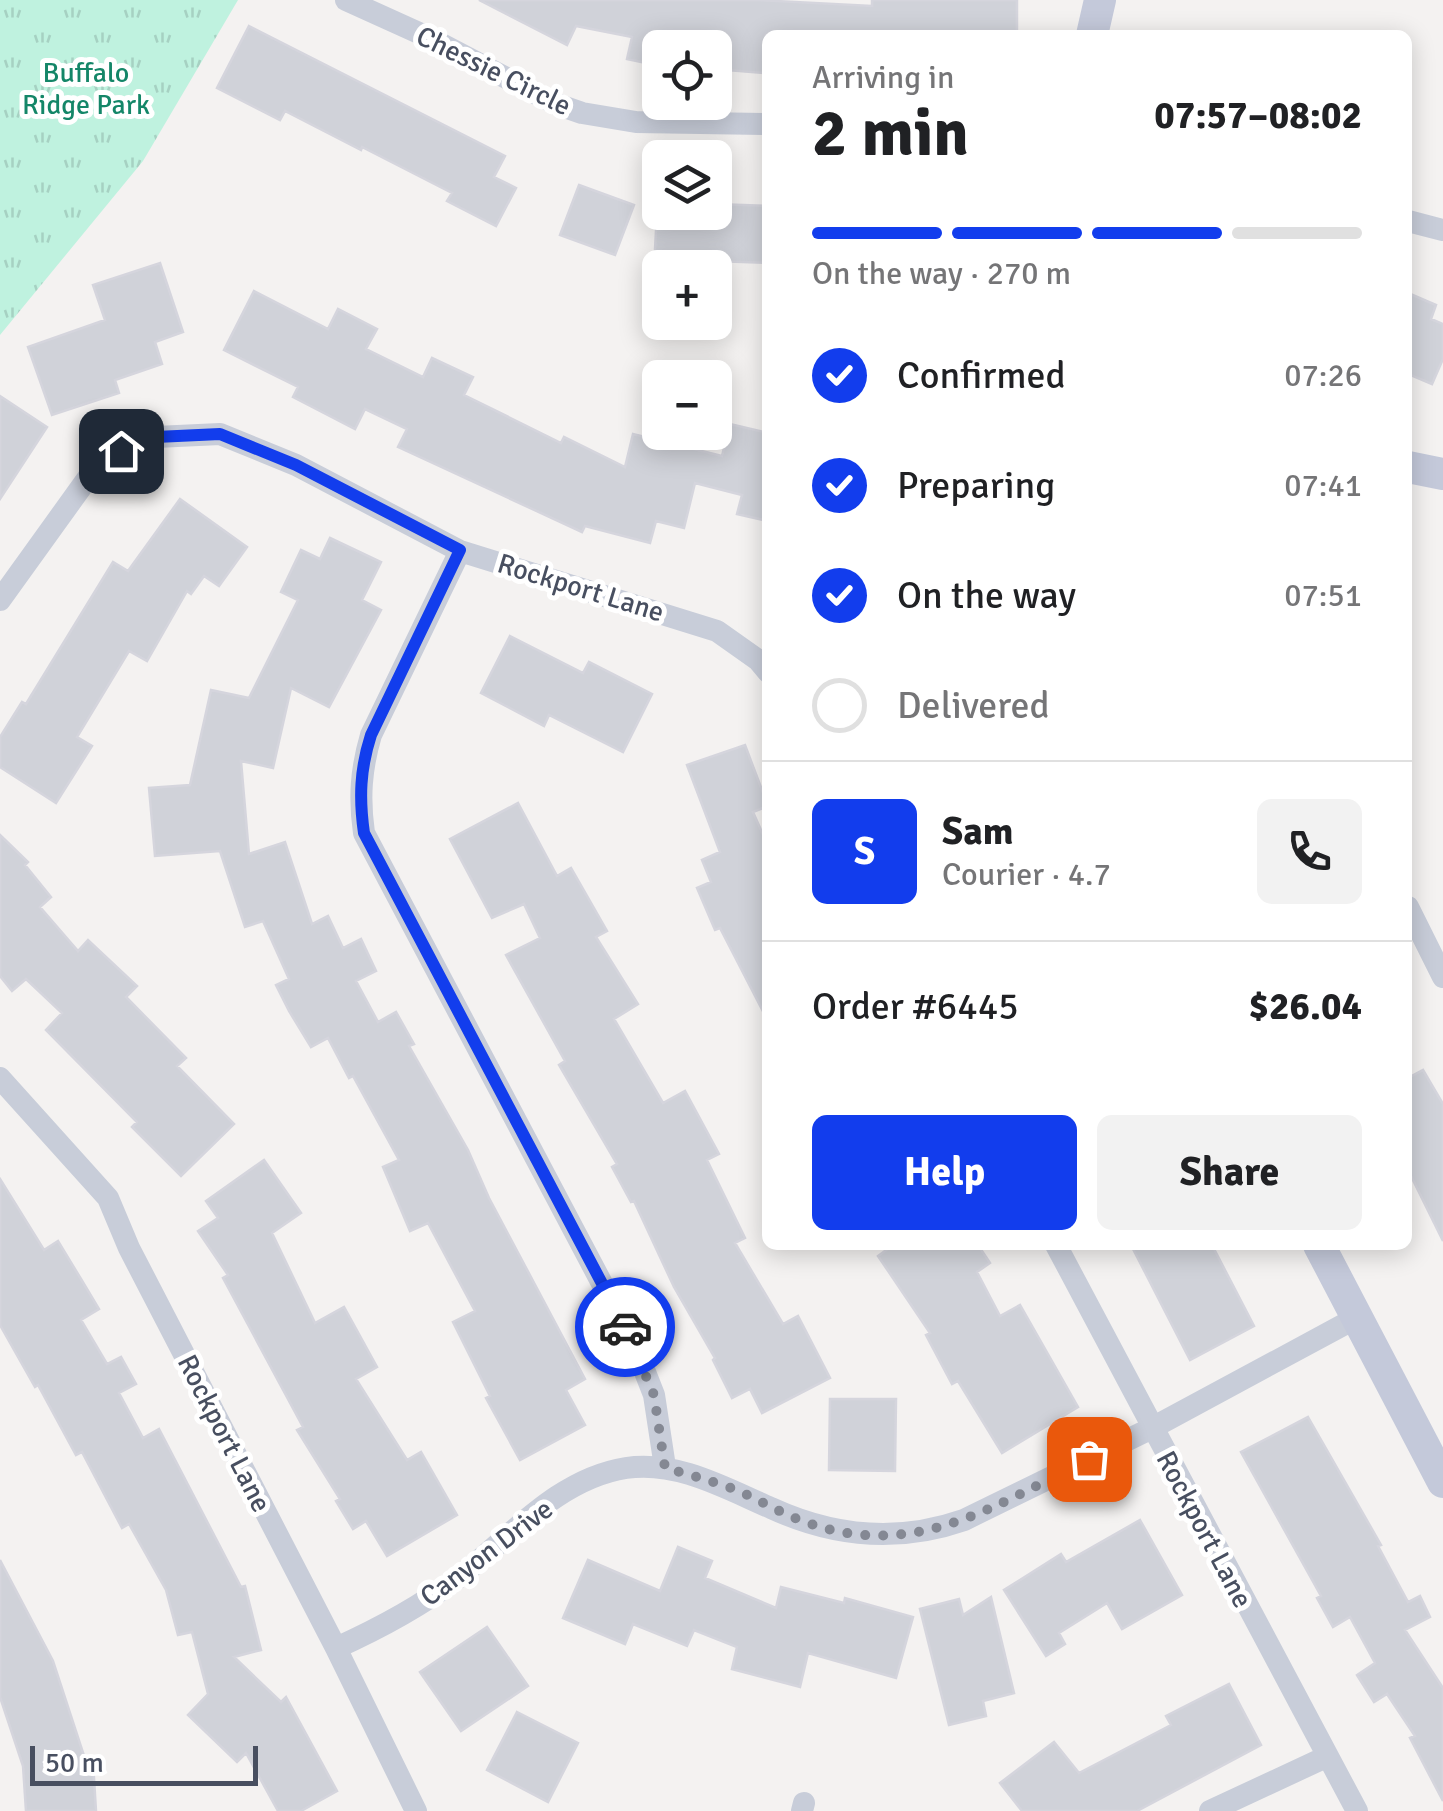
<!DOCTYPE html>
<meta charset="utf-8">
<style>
body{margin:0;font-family:Signika,sans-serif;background:#f2f2f2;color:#202124;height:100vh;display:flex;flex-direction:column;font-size:38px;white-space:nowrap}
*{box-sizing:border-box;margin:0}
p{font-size:32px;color:#757577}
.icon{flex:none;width:55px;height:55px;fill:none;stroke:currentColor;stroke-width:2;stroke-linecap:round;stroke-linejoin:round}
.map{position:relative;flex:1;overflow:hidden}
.sheet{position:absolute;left:762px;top:30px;width:650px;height:1220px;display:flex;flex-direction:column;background:#fff;border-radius:15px;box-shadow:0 5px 25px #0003}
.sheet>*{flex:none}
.tools{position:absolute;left:642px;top:30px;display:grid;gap:20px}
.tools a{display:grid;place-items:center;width:90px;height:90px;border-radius:15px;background:#fff;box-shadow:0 5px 25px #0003;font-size:50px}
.scale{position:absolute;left:30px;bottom:25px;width:228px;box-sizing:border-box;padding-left:10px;border:5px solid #484f60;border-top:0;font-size:28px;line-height:35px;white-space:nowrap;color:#484f60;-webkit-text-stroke:8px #fff;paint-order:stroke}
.pin{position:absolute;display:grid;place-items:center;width:85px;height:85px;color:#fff;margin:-42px;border-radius:20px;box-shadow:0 5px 15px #0006}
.courier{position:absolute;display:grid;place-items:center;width:100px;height:100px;margin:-50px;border:8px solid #123ded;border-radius:50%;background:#fff;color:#222;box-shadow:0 2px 12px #0007}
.head em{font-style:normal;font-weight:700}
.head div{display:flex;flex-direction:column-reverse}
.head{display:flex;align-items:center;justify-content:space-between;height:170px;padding:0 50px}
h1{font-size:65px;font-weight:700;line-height:75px}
.bar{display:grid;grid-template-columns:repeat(4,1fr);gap:15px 10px;align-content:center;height:120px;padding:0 50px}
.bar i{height:12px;border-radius:8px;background:#e0e0e0}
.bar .selected{background:#123ded}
.bar p{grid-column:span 4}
.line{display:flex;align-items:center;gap:25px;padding:0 50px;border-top:2px solid #e0e0e0}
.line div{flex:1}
.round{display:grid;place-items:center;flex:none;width:105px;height:105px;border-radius:15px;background:#f2f2f2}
ol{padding:0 50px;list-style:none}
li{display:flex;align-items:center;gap:30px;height:110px}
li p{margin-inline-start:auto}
li .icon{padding:10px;border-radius:50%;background:#123ded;color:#fff;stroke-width:4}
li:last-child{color:#757577}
li i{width:55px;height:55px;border:5px solid #e0e0e0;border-radius:50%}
.button{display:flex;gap:20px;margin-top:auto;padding:20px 50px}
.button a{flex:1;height:115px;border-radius:15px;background:#123ded;color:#fff;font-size:40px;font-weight:700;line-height:115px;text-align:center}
.button a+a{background:#f2f2f2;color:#202124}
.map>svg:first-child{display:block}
.park{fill:url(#park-tufts)}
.building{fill:#d0d2d9;stroke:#d5d5dd;stroke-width:2.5}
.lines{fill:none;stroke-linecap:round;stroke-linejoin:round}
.street{stroke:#c8cdd9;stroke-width:22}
.secondary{stroke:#c4c9da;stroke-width:32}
.done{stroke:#848893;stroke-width:10;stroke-dasharray:0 18}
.route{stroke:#123ded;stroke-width:12}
.labels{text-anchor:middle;stroke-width:10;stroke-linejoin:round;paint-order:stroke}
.street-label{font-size:28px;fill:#484f60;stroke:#fff}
.park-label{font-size:28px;fill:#148668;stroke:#fff}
</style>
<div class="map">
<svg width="1443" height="1811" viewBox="0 0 1443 1811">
<defs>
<pattern id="park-tufts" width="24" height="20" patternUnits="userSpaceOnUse" patternTransform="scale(2.5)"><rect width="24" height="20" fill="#bff2df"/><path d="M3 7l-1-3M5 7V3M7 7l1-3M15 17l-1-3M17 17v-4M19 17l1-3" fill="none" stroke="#a6d1c2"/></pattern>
</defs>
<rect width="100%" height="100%" fill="#f4f2f1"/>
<path class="park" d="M0 0H238L143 161 0 335Z"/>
<path class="building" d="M479 0H757L872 6V0H1017V35H766L763 73 715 69V48H660V66L627 59 632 37 576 26 567 45Z
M249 26 505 156 494 177 516 188 496 226 447 201 452 193 362 147 361 150 285 111 280 120 217 88Z
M579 185 634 205 615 255 560 235Z
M715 204 768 206V263L713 261V268H654L657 212H715Z
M160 263 183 332 155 342 162 364 115 380 119 393 52 415 28 347 105 320 93 285Z
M254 291 328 329 338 309 377 329 366 349 423 377 432 358 473 377 464 395 561 443 564 437 625 467 633 434 722 456 730 424 768 433V521L737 514 742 495 695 483 684 528 656 521 650 543 585 526 582 532 398 447 407 429 365 409 355 429 293 397 298 387 224 350Z
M1408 293 1436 305 1431 319 1443 324V359L1432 384 1408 374Z
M0 396 47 427 0 499Z
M180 499 247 547 219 586 204 576 191 594 187 591 147 661 129 651 77 737 92 746 56 803 0 767V737L22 702 26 704 113 562 128 571Z
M330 538 381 562 362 600 381 610 329 707 291 688 273 768 241 761 249 854 285 842 312 924 328 916 343 948 361 939 376 971 356 981 378 1022 396 1012 414 1044 409 1046 468 1150 489 1198 585 1379 566 1390 585 1425 520 1460 486 1398 490 1396 453 1322 475 1311 428 1223 410 1231 383 1167 399 1160 353 1076 349 1078 328 1038 311 1047 289 1011 276 985 289 979 263 921 245 927 220 851 155 856 149 788 190 785 211 690 249 698 298 600 281 592 301 550 320 559Z
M510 636 583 673 589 662 652 694 623 752 549 715 544 726 481 693Z
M745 745 768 806 753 812 768 846V1021L720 928 715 930 697 888 711 882 702 860 720 852 687 765Z
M518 803 557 876 571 868 607 931 596 937 638 1004 614 1019 663 1103 685 1091 719 1154 707 1160 745 1238 735 1243 783 1324 798 1316 830 1378 762 1413 750 1389 732 1398 713 1360 715 1358 674 1287 634 1201 631 1202 612 1167 617 1164 559 1065 565 1061 506 955 540 938 524 904 492 918 450 839Z
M0 835 28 862 25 865 51 897 40 907 78 951 88 940 137 986 126 997 186 1058 177 1066 234 1124 181 1176 132 1127 137 1122 46 1030 62 1013 26 979 12 991 0 976Z
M1423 1070 1443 1104V1241L1408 1170V1078Z
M264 1160 301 1213 272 1233 315 1323 344 1307 377 1367 356 1379 407 1460 421 1452 457 1515 387 1556 366 1521 353 1529 336 1501 340 1499 297 1430 303 1427 223 1278 228 1275 198 1231 218 1218 206 1201Z
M0 1179 44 1250 58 1241 81 1279 99 1309 81 1320 107 1364 121 1357 136 1384 119 1393 143 1438 159 1429 241 1587 245 1586 261 1650 234 1657 281 1702 286 1697 337 1791 301 1811H278L246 1753 237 1762 188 1715 208 1694 192 1632 178 1635 166 1590 129 1524 122 1528 82 1452 76 1455 38 1385 35 1387 0 1325Z
M893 1245H978L990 1263 977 1272 1000 1316 1020 1305 1078 1407 1002 1453 958 1381 952 1384 926 1335 930 1333 878 1256Z
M1131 1245H1212L1254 1326 1190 1360Z
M830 1399H896L895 1471 829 1470Z
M1308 1417 1381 1545 1378 1546 1408 1602 1420 1596 1430 1617 1405 1630 1443 1688V1801L1410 1738 1415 1736 1387 1694 1374 1702 1357 1675 1375 1663 1350 1617 1333 1627 1317 1598 1321 1596 1241 1452Z
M1140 1520 1182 1595 1122 1629 1107 1603 1059 1633 1065 1644 1046 1656 1004 1590 1061 1554 1066 1562Z
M678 1547 712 1561 705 1578 776 1608 781 1587 844 1603 845 1598 913 1617 896 1678 808 1653 800 1687 732 1669 737 1647 694 1630 687 1646 633 1624 625 1644 563 1618 588 1560 660 1591Z
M0 1560 53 1661 86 1762H93L96 1811H26L23 1766 0 1697Z
M991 1597 1014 1693 983 1701 986 1716 949 1725 920 1609 959 1599 963 1615Z
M487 1627 528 1686 461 1731 420 1672Z
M1229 1684 1261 1745 1137 1811H1022L1000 1783 1054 1742 1079 1773 1171 1725 1166 1716Z
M517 1712 578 1743 548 1802 487 1770Z"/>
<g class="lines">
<path class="street" d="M346 0 430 38 556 104 582 113 636 122 768 124
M1408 221 1443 230
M460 551 371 735C361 769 359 798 364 833L634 1344 654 1395 665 1467
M0 600 90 475 121 451 156 437 220 434 296 465 460 551 717 631 758 660 768 672
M1408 907 1443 977
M0 1078 108 1198 129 1248 336 1648 416 1811
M1056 1245 1357 1811
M336 1648C378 1629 418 1608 455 1580 508 1540 556 1479 626 1468 677 1460 727 1489 771 1508 834 1537 898 1543 964 1520L1152 1428 1356 1318
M802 1811 804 1803
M1210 1811 1326 1757"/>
<path class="secondary" d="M1092 35 1100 0
M1408 467 1443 474
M1319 1245 1443 1482"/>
</g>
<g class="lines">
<path class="done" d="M625 1327 654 1395 665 1468C687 1474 709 1480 731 1488 757 1498 781 1514 808 1523 915 1561 996 1505 1089 1459"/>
<path class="route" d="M121 451 156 437 220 434 296 465 460 550 371 735C360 769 359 798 364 833L625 1327"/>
</g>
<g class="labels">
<g class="street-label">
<text transform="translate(494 70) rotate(26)" y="10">Chessie Circle</text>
<text transform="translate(581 587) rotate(17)" y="10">Rockport Lane</text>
<text transform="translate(225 1433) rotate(63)" y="10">Rockport Lane</text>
<text transform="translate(1205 1529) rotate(62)" y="10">Rockport Lane</text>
<text transform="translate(486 1552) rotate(-37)" y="10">Canyon Drive</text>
</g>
<g class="park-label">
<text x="86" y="82">Buffalo<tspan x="86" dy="32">Ridge Park</tspan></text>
</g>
</g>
</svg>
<div class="tools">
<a><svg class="icon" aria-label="locate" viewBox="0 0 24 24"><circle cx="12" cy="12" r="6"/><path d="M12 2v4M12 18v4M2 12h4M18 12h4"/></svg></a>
<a><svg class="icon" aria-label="layers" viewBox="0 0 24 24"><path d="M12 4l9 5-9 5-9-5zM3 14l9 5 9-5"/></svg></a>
<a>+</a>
<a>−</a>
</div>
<div class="scale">50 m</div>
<div class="pin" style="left:1089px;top:1459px;background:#ea580c"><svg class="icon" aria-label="bag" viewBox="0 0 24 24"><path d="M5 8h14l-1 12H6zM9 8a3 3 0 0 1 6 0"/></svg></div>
<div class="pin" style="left:121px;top:451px;background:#1f2937"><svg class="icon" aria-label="home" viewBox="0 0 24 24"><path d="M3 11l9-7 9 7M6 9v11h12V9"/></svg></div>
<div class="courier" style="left:625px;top:1327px"><svg class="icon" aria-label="car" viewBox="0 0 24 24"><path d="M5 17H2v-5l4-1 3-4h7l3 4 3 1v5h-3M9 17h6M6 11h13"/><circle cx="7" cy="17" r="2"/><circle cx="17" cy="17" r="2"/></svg></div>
<section class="sheet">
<div class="head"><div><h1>2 min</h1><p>Arriving in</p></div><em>07:57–08:02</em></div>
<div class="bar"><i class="selected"></i><i class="selected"></i><i class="selected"></i><i></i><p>On the way · 270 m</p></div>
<ol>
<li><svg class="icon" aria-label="check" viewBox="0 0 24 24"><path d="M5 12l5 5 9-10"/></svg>Confirmed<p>07:26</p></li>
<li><svg class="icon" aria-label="check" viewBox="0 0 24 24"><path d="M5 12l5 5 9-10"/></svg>Preparing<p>07:41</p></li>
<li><svg class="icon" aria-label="check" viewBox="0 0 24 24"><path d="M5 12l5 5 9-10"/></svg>On the way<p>07:51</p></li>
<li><i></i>Delivered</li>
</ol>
<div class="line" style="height:180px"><b class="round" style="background:#123ded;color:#fff">S</b><div><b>Sam</b><p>Courier · 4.7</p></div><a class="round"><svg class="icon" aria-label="phone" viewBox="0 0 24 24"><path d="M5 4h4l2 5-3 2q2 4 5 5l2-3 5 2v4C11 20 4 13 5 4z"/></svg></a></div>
<div class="line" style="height:130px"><div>Order #6445</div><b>$26.04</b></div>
<div class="button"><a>Help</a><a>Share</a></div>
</section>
</div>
